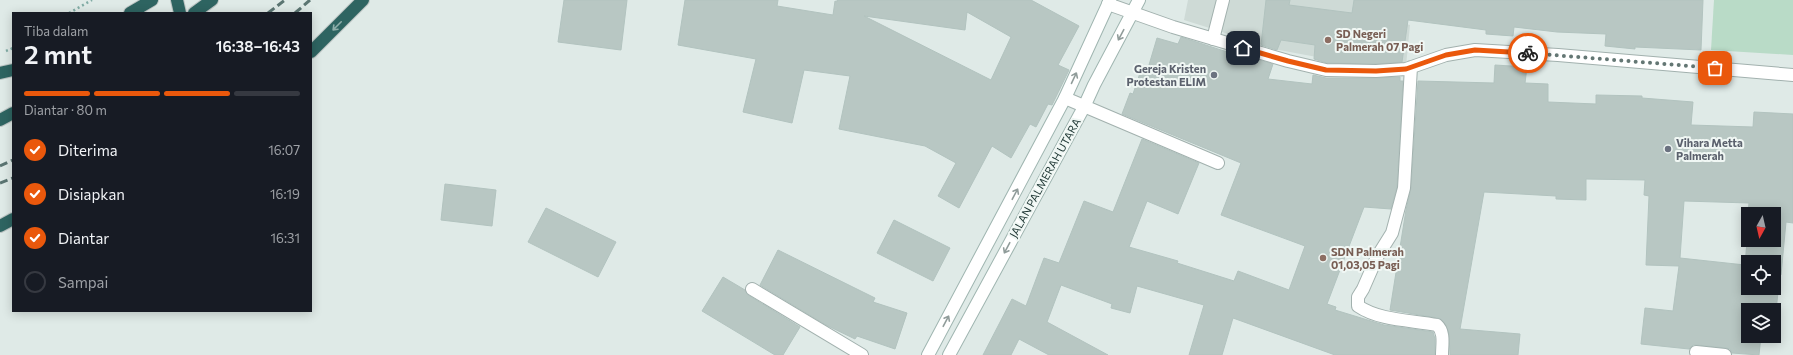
<!DOCTYPE html>
<html lang="id">
<meta charset="utf-8">
<style>
body{margin:0;font-family:Commissioner,sans-serif;background:#242831;color:#f1f3f6;height:100vh;display:flex;flex-direction:column;font-size:15px;white-space:nowrap}
*{box-sizing:border-box;margin:0}
p{font-size:13px;color:#9ea1a6}
.icon{flex:none;width:22px;height:22px;fill:none;stroke:currentColor;stroke-width:2;stroke-linecap:round;stroke-linejoin:round}
.map{position:relative;flex:1;overflow:hidden}
.sheet{position:absolute;left:12px;top:12px;width:300px;height:300px;display:flex;flex-direction:column;background:#171b24;border-radius:0px;box-shadow:0 2px 10px #0003}
.sheet>*{flex:none}
.needle{width:26px;rotate:188deg}
.fabs{position:absolute;left:1741px;top:207px;display:grid;gap:8px}
.fabs a{display:grid;place-items:center;width:40px;height:40px;border-radius:0px;background:#171b24;box-shadow:0 2px 10px #0003;font-size:20px}
.pin{position:absolute;display:grid;place-items:center;width:34px;height:34px;color:#fff;margin:-17px;border-radius:8px;box-shadow:0 2px 6px #0006}
.courier{position:absolute;display:grid;place-items:center;width:40px;height:40px;margin:-20px;border:3px solid #ea580c;border-radius:50%;background:#fff;color:#222;box-shadow:0 1px 5px #0007}
.overview em{font-style:normal;font-weight:600}
.overview div{display:flex;flex-direction:column-reverse}
.overview{display:flex;align-items:center;justify-content:space-between;height:68px;padding:0 12px}
h1{font-size:26px;font-weight:600;line-height:30px}
.bar{display:grid;grid-template-columns:repeat(4,1fr);gap:6px 4px;align-content:center;height:48px;padding:0 12px}
.bar i{height:5px;border-radius:3px;background:#363941}
.bar .active{background:#ea580c}
.bar p{grid-column:span 4}
ol{padding:0 12px;list-style:none}
li{display:flex;align-items:center;gap:12px;height:44px}
li p{margin-inline-start:auto}
li .icon{padding:4px;border-radius:50%;background:#ea580c;color:#fff;stroke-width:4}
li:last-child{color:#9ea1a6}
li i{width:22px;height:22px;border:2px solid #363941;border-radius:50%}
.map>svg:first-child{display:block}
.built{fill:#cedad6}
.green{fill:#b9dbc7}
.building{fill:#b8c7c3;stroke:#b2c3bf;fill-rule:evenodd}
.lines{fill:none;stroke-linecap:round;stroke-linejoin:round}
.lane-casing{stroke:#a2b1ae;stroke-width:14}
.street-casing{stroke:#a2b1ae;stroke-width:14}
.secondary-casing{stroke:#9fb5b0;stroke-width:14}
.highway-casing{stroke:#bcc4c3;stroke-width:14}
.path{stroke:#81aca5;stroke-width:2.5;stroke-dasharray:2 3;stroke-linecap:butt}
.lane{stroke:#fff;stroke-width:12}
.street{stroke:#fff;stroke-width:12}
.secondary{stroke:#fff;stroke-width:12}
.highway{stroke:#2e6461;stroke-width:12}
.rail{stroke:#5b7572;stroke-width:3;stroke-dasharray:8 4;stroke-linecap:butt}
.oneway{stroke:#8faeaa}
.oneway2{stroke:#909c9a}
.done{stroke:#647774;stroke-width:4;stroke-dasharray:0 7.2}
.route{stroke:#ea580c;stroke-width:5}
.education-dot{fill:#8d6e63;stroke:#f0f7f4;stroke-width:1.5}
.worship-dot{fill:#6b7280;stroke:#f0f7f4;stroke-width:1.5}
.labels{text-anchor:middle;stroke-width:4;stroke-linejoin:round;paint-order:stroke}
.education-label{font-size:11px;font-weight:bold;fill:#785e54;stroke:#f0f7f4;text-anchor:start}
.worship-label{font-size:11px;font-weight:bold;fill:#5b616d;stroke:#f0f7f4;text-anchor:end}
.street-label{font-size:11px;fill:#213936;stroke:#f0f7f4}
</style>
<div class="map">
<svg width="1793" height="355" viewBox="0 0 1793 355">
<rect width="100%" height="100%" fill="#dfeae7"/>
<path class="built" d="M1188 0H1406L1402 23 1410 25 1406 66 1333 60 1279 50 1184 20Z"/>
<path class="green" d="M1714 0H1793V55L1711 50Z"/>
<path class="building" d="M564 0H627L621 50 558 42Z
M685 0H778L777 6 833 15 835 1 837 2V0H1031L1079 26 1058 65 1069 70 1052 105 1048 104 1036 127 1030 124 1011 158 992 146 959 208 938 196 956 163 925 146 839 129 850 76 804 70 792 123 743 112 756 59 678 45ZM967 12 1011 37 991 80 864 16 965 30Z
M1266 0H1290L1289 5 1352 13 1354 0H1703L1701 50 1635 47V49L1605 46 1606 34 1557 32 1514 27 1513 36 1486 34V30L1408 20 1402 62 1376 64 1327 63 1314 59 1315 45 1281 40 1277 50 1261 45Z
M1181 37 1258 62 1259 60 1273 64 1268 79 1312 84 1313 75 1326 78H1376L1400 77V81H1403L1397 187 1391 209 1364 207 1327 304 1336 307 1335 310 1384 325 1433 332 1435 339V355H1335L1233 318 1222 355H1189L1204 305 1137 286 1130 313 1111 308 1112 304 1061 285 1047 322 1108 355H1049L1019 339 1011 355H983L1012 299 1026 306 1044 258 1059 263 1084 201 1113 212 1142 139 1199 163 1178 214 1147 201 1129 247 1178 261 1177 263 1234 281 1238 271 1289 290 1305 246 1221 215 1241 163 1122 114 1130 93 1133 94 1140 73 1146 75 1157 38 1178 44Z
M1495 65 1527 67 1525 83 1548 84V102L1596 104V95L1642 96V98L1693 102 1691 125 1753 127 1754 112 1793 114V223L1786 222 1781 275 1780 274 1775 320 1774 310H1748V336H1761L1759 355 1732 353 1730 349 1726 348 1697 345H1693L1689 349 1641 344 1645 308 1673 311 1679 266 1646 265 1649 196 1644 195 1645 180 1586 179V200L1556 199V196L1484 192 1460 329 1520 334 1518 355H1450L1449 333 1442 320 1438 318 1390 310 1406 210 1411 188 1418 81 1494 83ZM1684 201 1749 203 1748 214H1774V240H1748V230L1745 265 1680 258ZM1748 262H1774V288H1748Z
M445 184 496 190 492 226 441 220Z
M546 208 616 242 598 277 528 242Z
M894 220 950 248 933 281 877 253Z
M778 250 875 298 873 302 907 313 895 349 857 336 855 339 826 325 760 285Z
M723 277 745 290 748 295 800 327 783 355H775L702 311Z"/>
<g class="lines">
<defs>
<path id="lane" d="M1213 39 1223 0
M1065 98 1218 163
M752 289 862 355"/>
<path id="street" d="M1108 4 1173 27 1288 61 1326 70 1376 71 1406 69 1446 55 1475 50 1558 55 1793 75
M1411 67 1404 188 1392 233 1377 257 1363 289 1358 297V306C1380 321 1412 320 1437 325 1445 332 1442 345 1442 355
M1696 352 1725 355"/>
<path id="secondary" d="M928 355 1065 98 1110 0
M949 355 1084 107 1094 85 1139 0"/>
<path id="highway" d="M177 0 180 13
M130 13 152 0
M194 13 212 0
M311 52 363 0
M0 73 13 70
M0 120 13 113
M0 226 13 219"/>
</defs>
<use href="#lane" class="lane-casing"/>
<use href="#street" class="street-casing"/>
<use href="#secondary" class="secondary-casing"/>
<use href="#highway" class="highway-casing"/>
<path class="path" d="M69 13 92 0
M6 51 13 48"/>
<use href="#lane" class="lane"/>
<use href="#street" class="street"/>
<use href="#secondary" class="secondary"/>
<use href="#highway" class="highway"/>
<path class="rail" d="M268 13 285 0
M295 13 310 0
M0 166 13 160
M0 183 13 178"/>
</g>
<defs><path id="oneway-shaft" d="M-6 0H5M1.5-3L5.5 0L1.5 3" fill="none" stroke-width="1.6" stroke-linecap="round" stroke-linejoin="round"/></defs>
<use class="oneway" href="#oneway-shaft" transform="translate(337 26) rotate(135)"/>
<g class="oneway2">
<use href="#oneway-shaft" transform="translate(1121 35) rotate(118)"/>
<use href="#oneway-shaft" transform="translate(1074 78) rotate(-65)"/>
<use href="#oneway-shaft" transform="translate(1015 194) rotate(-62)"/>
<use href="#oneway-shaft" transform="translate(1007 248) rotate(118)"/>
<use href="#oneway-shaft" transform="translate(946 321) rotate(-62)"/>
</g>
<g class="lines">
<path class="done" d="M1528 53 1715 68"/>
<path class="route" d="M1243 48 1288 61 1326 70 1376 71 1406 69 1446 55 1475 50 1528 53"/>
</g>
<g class="education-dot">
<circle cx="1328" cy="40" r="4"/>
<circle cx="1323" cy="258" r="4"/>
</g>
<g class="worship-dot">
<circle cx="1214" cy="75" r="4"/>
<circle cx="1668" cy="149" r="4"/>
</g>
<g class="labels">
<g class="education-label">
<text x="1336" y="38">SD Negeri<tspan x="1336" dy="13">Palmerah 07 Pagi</tspan></text>
<text x="1331" y="256">SDN Palmerah<tspan x="1331" dy="13">01,03,05 Pagi</tspan></text>
</g>
<g class="worship-label">
<text x="1206" y="73">Gereja Kristen<tspan x="1206" dy="13">Protestan ELIM</tspan></text>
<text x="1676" y="147" text-anchor="start">Vihara Metta<tspan x="1676" dy="13">Palmerah</tspan></text>
</g>
<g class="street-label">
<text transform="translate(1045 178) rotate(-61)" y="4">JALAN PALMERAH UTARA</text>
</g>
</g>
</svg>
<div class="fabs">
<a><svg class="needle" viewBox="-14 -14 28 28"><path d="M0-13l5 13h-10z" fill="#e53935"/><path d="M0 13l5-13h-10z" fill="#9ea1a6"/></svg></a>
<a><svg class="icon" aria-label="locate" viewBox="0 0 24 24"><circle cx="12" cy="12" r="6"/><path d="M12 2v4M12 18v4M2 12h4M18 12h4"/></svg></a>
<a><svg class="icon" aria-label="layers" viewBox="0 0 24 24"><path d="M12 4l9 5-9 5-9-5zM3 14l9 5 9-5"/></svg></a>
</div>
<div class="pin" style="left:1715px;top:68px;background:#ea580c"><svg class="icon" aria-label="bag" viewBox="0 0 24 24"><path d="M5 8h14l-1 12H6zM9 8a3 3 0 0 1 6 0"/></svg></div>
<div class="pin" style="left:1243px;top:48px;background:#1f2937"><svg class="icon" aria-label="home" viewBox="0 0 24 24"><path d="M3 11l9-7 9 7M6 9v11h12V9"/></svg></div>
<div class="courier" style="left:1528px;top:53px"><svg class="icon" aria-label="bike" viewBox="0 0 24 24"><circle cx="6" cy="16" r="4"/><circle cx="18" cy="16" r="4"/><path d="M6 16l4-8h5l3 8M10 8l3 8H6M13 5h3"/></svg></div>
<section class="sheet">
<div class="overview"><div><h1>2 mnt</h1><p>Tiba dalam</p></div><em>16:38–16:43</em></div>
<div class="bar"><i class="active"></i><i class="active"></i><i class="active"></i><i></i><p>Diantar · 80 m</p></div>
<ol>
<li><svg class="icon" aria-label="check" viewBox="0 0 24 24"><path d="M5 12l5 5 9-10"/></svg>Diterima<p>16:07</p></li>
<li><svg class="icon" aria-label="check" viewBox="0 0 24 24"><path d="M5 12l5 5 9-10"/></svg>Disiapkan<p>16:19</p></li>
<li><svg class="icon" aria-label="check" viewBox="0 0 24 24"><path d="M5 12l5 5 9-10"/></svg>Diantar<p>16:31</p></li>
<li><i></i>Sampai</li>
</ol>
</section>
</div>
